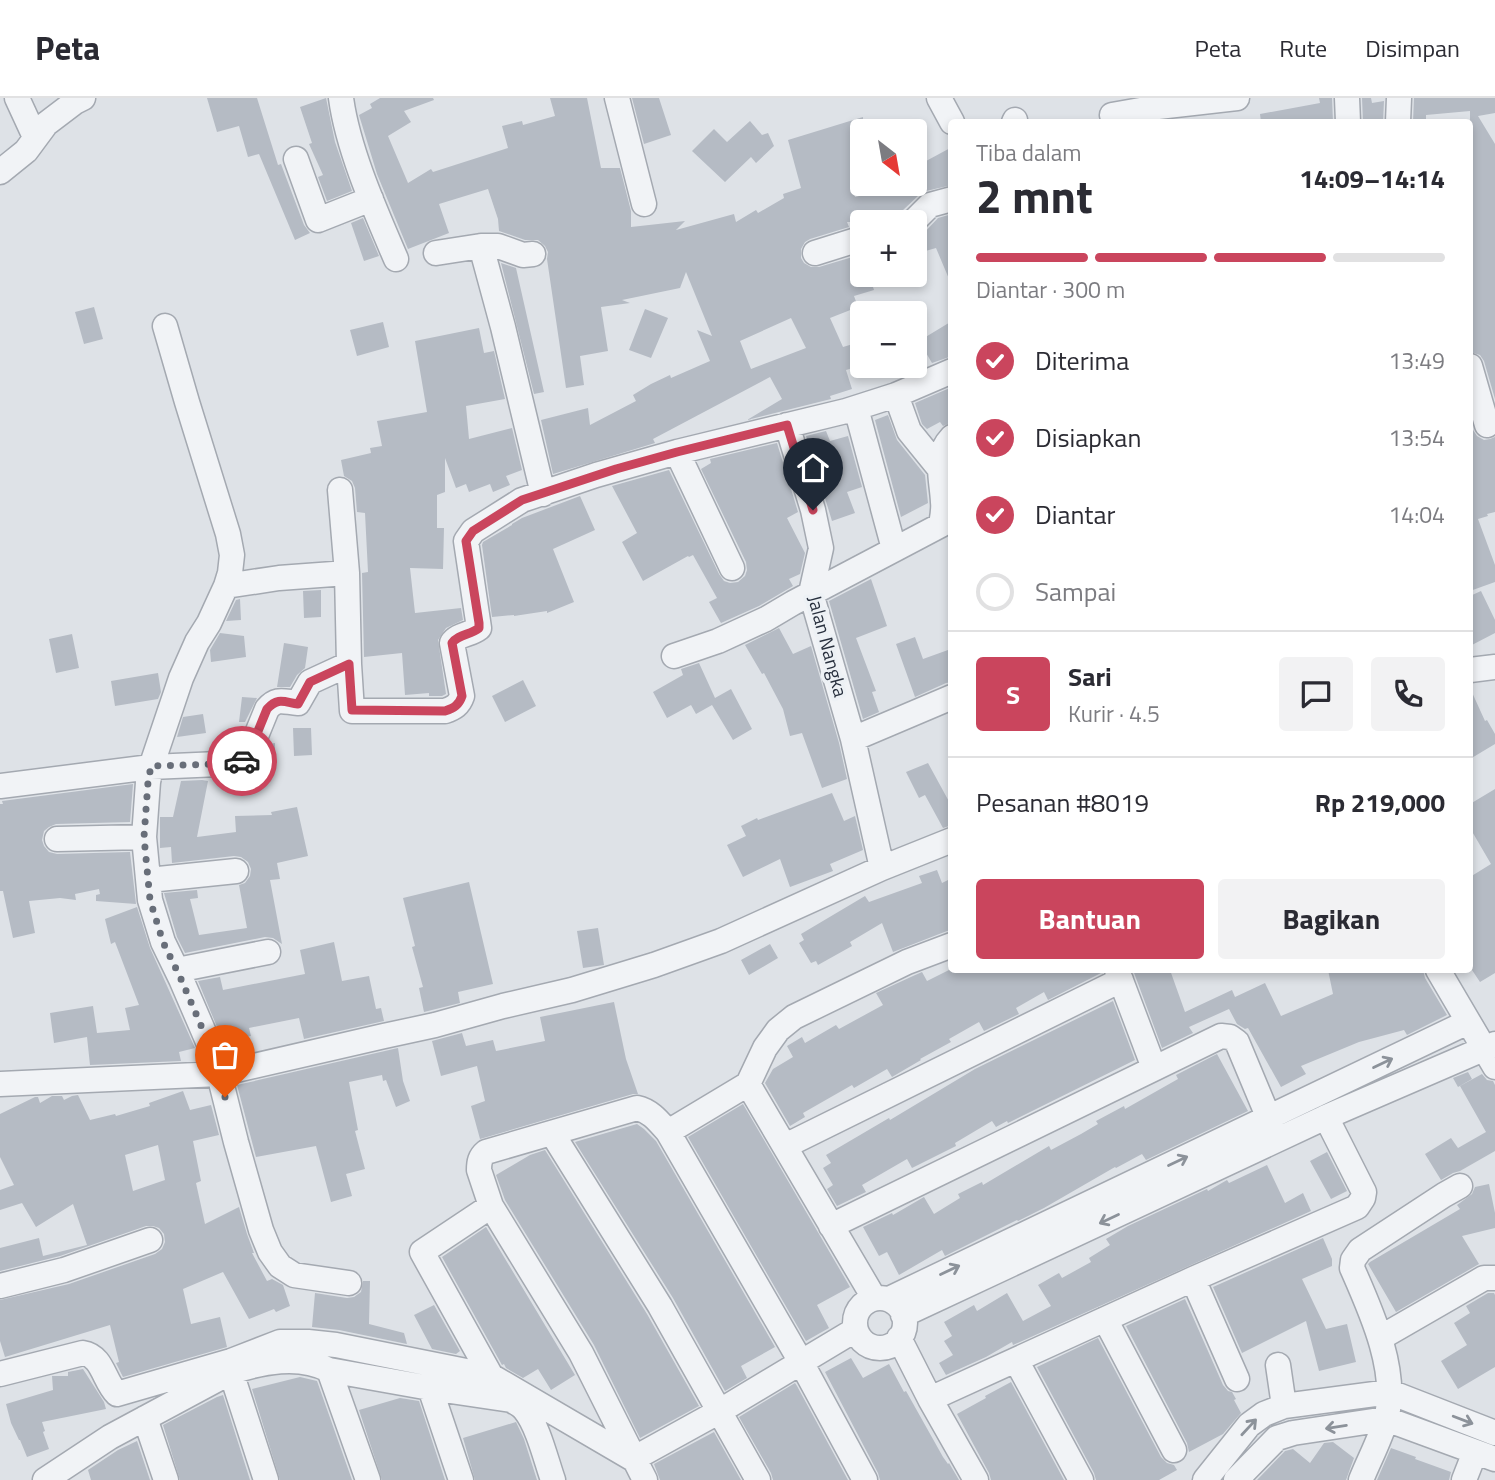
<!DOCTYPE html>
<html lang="id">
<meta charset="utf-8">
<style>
body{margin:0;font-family:"Titillium Web",sans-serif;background:#f2f2f3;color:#2b2b33;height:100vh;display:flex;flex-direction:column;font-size:26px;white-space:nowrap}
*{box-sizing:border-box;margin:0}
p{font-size:23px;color:#7c7c81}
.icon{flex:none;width:38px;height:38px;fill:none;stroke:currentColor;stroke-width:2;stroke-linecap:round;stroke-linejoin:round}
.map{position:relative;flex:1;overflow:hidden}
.drawer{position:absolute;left:948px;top:21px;width:525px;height:854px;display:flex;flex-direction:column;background:#fff;border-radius:7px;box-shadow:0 4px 10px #0003}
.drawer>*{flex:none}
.needle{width:46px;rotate:149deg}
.buttons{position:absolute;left:850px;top:21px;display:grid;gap:14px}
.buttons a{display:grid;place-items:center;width:77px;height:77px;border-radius:7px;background:#fff;box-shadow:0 4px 10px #0003;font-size:35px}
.pin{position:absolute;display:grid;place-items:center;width:60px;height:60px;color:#fff;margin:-72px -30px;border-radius:50% 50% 50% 0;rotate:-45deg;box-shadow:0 0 7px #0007}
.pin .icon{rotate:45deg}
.courier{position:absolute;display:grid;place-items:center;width:70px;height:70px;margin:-35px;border:5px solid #ca455d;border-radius:50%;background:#fff;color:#222;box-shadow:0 2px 9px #0007}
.headline em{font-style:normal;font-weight:700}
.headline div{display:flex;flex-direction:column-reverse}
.headline{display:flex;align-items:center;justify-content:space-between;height:119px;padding:0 28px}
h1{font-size:46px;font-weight:700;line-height:52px}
.bar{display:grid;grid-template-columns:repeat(4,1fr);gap:10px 7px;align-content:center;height:84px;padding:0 28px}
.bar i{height:9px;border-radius:5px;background:#e1e1e2}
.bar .selected{background:#ca455d}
.bar p{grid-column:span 4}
.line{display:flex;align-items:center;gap:18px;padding:0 28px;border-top:2px solid #e1e1e2}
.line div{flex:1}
.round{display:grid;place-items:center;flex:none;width:74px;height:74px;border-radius:7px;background:#f2f2f3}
ol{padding:0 28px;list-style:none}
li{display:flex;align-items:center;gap:21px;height:77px}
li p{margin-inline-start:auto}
li .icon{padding:7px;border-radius:50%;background:#ca455d;color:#fff;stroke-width:4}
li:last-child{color:#7c7c81}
li i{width:38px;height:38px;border:4px solid #e1e1e2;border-radius:50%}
.button{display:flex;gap:14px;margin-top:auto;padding:14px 28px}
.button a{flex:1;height:80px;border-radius:7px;background:#ca455d;color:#fff;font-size:28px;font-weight:700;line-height:80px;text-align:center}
.button a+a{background:#f2f2f3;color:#2b2b33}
header{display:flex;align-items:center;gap:42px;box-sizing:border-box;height:98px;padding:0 35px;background:#fff;border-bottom:2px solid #e1e1e2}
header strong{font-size:33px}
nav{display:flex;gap:38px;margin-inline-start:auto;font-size:24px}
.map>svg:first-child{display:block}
.building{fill:#b5bbc4;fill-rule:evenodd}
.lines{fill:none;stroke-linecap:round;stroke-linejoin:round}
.minor-casing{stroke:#a4a9b1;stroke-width:27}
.minor{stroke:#f1f3f6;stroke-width:24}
.oneway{stroke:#8c929a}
.done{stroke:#686e79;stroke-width:7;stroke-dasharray:0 12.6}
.route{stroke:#ca455d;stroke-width:9}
.labels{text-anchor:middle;stroke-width:7;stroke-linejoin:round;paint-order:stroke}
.street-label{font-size:19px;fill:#28303e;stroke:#edf1f5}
</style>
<header>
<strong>Peta</strong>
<nav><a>Peta</a><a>Rute</a><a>Disimpan</a></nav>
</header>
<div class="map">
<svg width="1495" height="1382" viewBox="0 0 1495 1382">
<rect width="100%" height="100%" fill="#dee2e7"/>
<path class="building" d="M207 0H257L278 67 281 66 304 127 310 135 295 142 259 56 248 59 239 28 217 34Z
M326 0 335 44 352 93 327 103 318 79 323 77 309 46 312 45 300 9Z
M380 0H433L434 2 404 13 411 24 388 38 408 85 431 71 433 74 508 50 502 28 522 23 523 27 555 18 550 0H587L601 70H620L631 113V129L685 123 676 132 734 116 736 124 756 112 758 115 784 100 783 96 801 90 788 42 863 19V62L850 65 855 99 909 86H915V69L952 49V87L926 93 920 96 902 113 899 122 889 124H847L849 129 810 141 805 144 801 151V160L804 165 811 169H819L856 158 859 170 863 168V177H869L874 192 854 198 858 209 830 220 843 249 863 243V267L846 272 852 291 830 298 831 301 747 322 782 301 770 279 653 341 655 345 553 376 541 322 588 310 590 327 636 303 633 297 651 286 670 277 671 280 710 263 697 232 712 238 686 174 680 190 622 202 630 205 601 209 608 253 580 258 584 287 566 290 547 161 548 154 545 148 538 142H525L499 133 498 121 488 91 439 106 449 135 408 151 377 76 359 17 372 10 370 6ZM791 220 806 250 751 271 740 243Z
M632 0H659L671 37 644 46Z
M1319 0H1332L1333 24H1261L1260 16 1320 5Z
M1362 0H1371L1372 5 1384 3 1383 24H1363Z
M1414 0H1495V15L1478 18 1495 46V301L1484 263 1480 257 1470 254V13L1426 17V24H1413Z
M750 23 762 37 768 35 774 48 756 65 751 59 725 84 692 53 714 31 727 44Z
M952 116V188L936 150 915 156V138L924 135 938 120Z
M363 120 379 158 364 163 351 125Z
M501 165 516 170 544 294 534 296Z
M94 209 103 241 84 246 75 214Z
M645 211 668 220 651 260 629 252Z
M952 223V258L932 265 919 243Z
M383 224 389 249 357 258 350 232Z
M479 230 484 255 494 253 505 301 466 308 469 341 512 330 522 372 506 378 510 387 493 394 490 386 469 394 466 386 456 390 445 360V394L437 397V430H444L443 471 410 470 415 515 461 510 463 522 446 530 438 542 446 596 442 598H429V595L405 597 402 555 364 559 362 475 368 474 365 415 357 414 355 390 352 383 344 378 341 362 371 355 370 350 382 348 377 323 427 314 415 243Z
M952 289V324L943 328 940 324 927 331 922 326 915 305Z
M888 317 897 342 925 377 928 405 901 419 875 322Z
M1470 322 1473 332 1477 338 1484 342 1490 341 1495 339V414L1487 416 1488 418 1478 421 1495 467V484L1470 493Z
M826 333 830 343 848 338 862 389 847 394 855 415 832 423 806 338Z
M777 345 798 414 787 420 805 455 800 476 789 481 793 488 759 508 721 525 709 504 717 500 693 457 689 459 688 458 643 483 622 444 637 435 612 388 669 372 719 476 724 483 730 485 738 484 745 478 747 472 746 464 701 371 711 365 710 361Z
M580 398 595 432 553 451 574 504 547 515V513L514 518V517L492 519 482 447 483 444 512 427V426L522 420Z
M871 481 887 528 856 540 876 593 872 594 879 614 863 621 829 503Z
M321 492V519L304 520 303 493Z
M1481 493 1495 522V535L1470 548V498Z
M240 501 241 522 226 523 236 502Z
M779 530 793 556 811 548 839 645 847 681 822 690 802 635 790 638 783 611 764 575 762 576 745 547Z
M220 535 244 538 246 559 211 564 210 552Z
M72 536 79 570 56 575 49 541Z
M915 539 923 561 948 552 952 563V584L946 585 915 599 896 546Z
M284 545 308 549 305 570 297 577 290 589H277Z
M699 565 715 600 731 591 752 631 733 642 712 607 696 616 691 607 667 620 653 594 683 577 681 571Z
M158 575 161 594 158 601 115 608 111 583Z
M523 582 536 608 505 624 492 598Z
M1470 590 1485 623 1487 622 1495 636V646L1470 661Z
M242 599 257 600 245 624H239Z
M203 616 206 635 177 639 183 619Z
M293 630H311L312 657 294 658Z
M275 645V673L256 674 269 646Z
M928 665 952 709V727L943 730 925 697 919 700 906 674Z
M202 682 208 683 197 739 236 734 235 718 272 717 271 714 297 709 308 758 277 765 280 781 270 782 282 846 273 840 265 839 185 855 177 839 164 795 197 792 198 800 190 801 199 837 247 830 239 787 245 785 250 778 251 771 248 764 241 759 234 758 172 765 171 749 160 750V719H173L181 683Z
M133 686 130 724 56 726 49 729 44 733 42 742 44 748 49 754 57 756 130 754 136 806 96 803V797L100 796 99 791 75 796 76 802 60 800 29 803 35 835 13 840 3 793H0V706H3L2 703Z
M1495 691V875L1480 884 1470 869V779L1491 766 1470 730V706Z
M832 695 844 723 855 718 863 752 830 766 833 773 790 789 780 761 743 779 727 747 746 738 741 728 757 720 758 722Z
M937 772 942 785 952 780V832L947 833 893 854 882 825 850 844 852 848 818 867 816 863 811 865 799 845 804 842 801 836 865 798 869 804 922 785 919 778Z
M469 784 493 886 458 894 460 905 424 914 419 890 423 889 412 849 415 848 403 800Z
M137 809 150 850 195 950 179 954 181 963 90 967 87 939 54 945 50 915 93 908 97 935 130 932 125 910 139 907 115 844 111 846 105 821Z
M598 830 604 867 583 870 577 833Z
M334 844 342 883 369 878 376 911 381 910 384 923 304 941 299 920 249 930 251 938 238 941 244 955 229 958 198 883 220 879 223 892 305 876 300 852Z
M770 846 778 860 749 877 741 862Z
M949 872H1102L1103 874 1048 902 1044 894 1016 910 1019 916 984 933 979 924 949 941 951 944 920 961 921 962 892 979 887 971 854 990 852 987 803 1015 805 1019 790 1028 765 985 773 971 793 959 787 948 802 939 805 945 836 927 839 931 883 907 876 895 913 878 922 874 927 883Z
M1133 872H1170L1185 914 1232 892 1235 899 1265 885 1281 918 1333 896 1328 872H1423L1425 880 1447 917 1407 937 1404 932 1359 944 1301 968 1306 976 1281 989 1248 930 1245 931 1237 926 1229 911 1189 929 1193 935 1162 950Z
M1113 903 1135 962 1008 1025 1007 1023 996 1029 992 1023 955 1045 956 1048 912 1070 907 1061 862 1087 866 1094 837 1108 827 1091 833 1087 823 1070 831 1065 826 1057 889 1020 890 1022 975 971Z
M614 904 626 961 638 996H633L480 1041 471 1008 485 1003 477 968 441 978 432 943 462 935 466 948 493 942 496 953 545 943 540 919Z
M398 950 403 983 410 1003 396 1009 386 982 383 983 382 977 349 984 358 1032 355 1033 365 1071 346 1076 352 1098 331 1104 316 1048 256 1059 237 987Z
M1217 956 1248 1013 1146 1062 1142 1056 1116 1070 1115 1069 1044 1110 1018 1123 1017 1122 945 1158 942 1152 899 1177 887 1154 879 1158 863 1129 892 1115 893 1117 924 1099 934 1116 960 1100 958 1096 982 1084 983 1087 1049 1048 1051 1052 1081 1036 1098 1026 1096 1023 1124 1008 1125 1011 1178 981 1176 977Z
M1468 974 1472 981 1458 989 1453 980Z
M1482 976 1487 982 1493 983 1495 987V1053L1460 1073 1453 1075 1441 1082 1425 1056 1451 1040 1458 1050 1486 1034 1460 988Z
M183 993 190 1012 211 1007 219 1037 193 1043 201 1083 196 1085 205 1126 239 1109 247 1136 254 1155H252L267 1183 272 1181 283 1187 290 1208 276 1214 274 1211 249 1221 223 1174 183 1191 191 1226 220 1219 227 1249 123 1279 116 1265 119 1264 110 1227 5 1259 0 1243V1202L69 1186 155 1156 162 1151 165 1144 164 1136 159 1130 153 1128H146L60 1158 0 1173V1150L39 1140 43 1158 87 1147 73 1106 36 1129 22 1105 0 1112V1092L14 1087 0 1059V1016L35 999H38L40 1005 52 998H62L64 1002 72 998 78 997 90 1022 115 1016 116 1018 150 1008 149 1005ZM158 1047 165 1082 133 1093 125 1057Z
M743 1006 850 1189 817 1207 829 1230 806 1243 688 1039Z
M637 1026 644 1031 656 1043 775 1249 741 1268 747 1280 725 1293 673 1200 575 1044Z
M545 1052 647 1216 699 1308 640 1340 594 1247 505 1102 496 1077 530 1057Z
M1327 1054 1347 1093 1331 1101 1310 1063Z
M1267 1067 1285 1105 1303 1095 1311 1113 1013 1247 1012 1244 986 1259 946 1277 939 1265 953 1257 944 1243 952 1238 944 1224 974 1207 977 1213 1007 1195 1023 1223 1051 1208 1038 1187 1059 1175 1062 1180 1091 1164 1089 1160 1110 1147 1106 1141 1128 1128 1207 1091 1208 1093 1227 1082 1229 1085Z
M1489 1086 1495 1115V1130L1462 1138 1479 1166 1396 1214 1368 1166 1370 1164 1460 1111 1457 1107 1472 1096 1475 1089Z
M486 1129 575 1277 551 1292 538 1271 523 1280 506 1270 504 1266 502 1267 442 1159Z
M1323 1140 1332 1161V1168L1302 1181 1326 1231 1347 1226 1356 1264 1319 1273 1306 1223 1242 1255 1213 1189Z
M363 1183H370L369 1226 404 1235 407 1246 339 1232 312 1229 315 1195 347 1200 354 1199 361 1194Z
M1488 1195H1494L1495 1197V1269L1458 1291 1441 1263 1467 1247 1454 1225 1470 1215 1466 1208Z
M1185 1201 1223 1287 1228 1293 1232 1294 1236 1301 1234 1302 1241 1315 1223 1336 1189 1354 1187 1345 1126 1228Z
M434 1207 460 1253 456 1256 432 1251 414 1217Z
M1098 1240 1161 1359 1167 1365 1174 1367 1177 1372 1159 1382H1096L1094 1375 1037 1269Z
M851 1260 863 1280 889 1266 904 1294 906 1293 943 1359 948 1366 949 1365 959 1382H880L878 1375 825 1274Z
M83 1271 104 1304 106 1311 42 1324 45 1333 43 1334 49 1351 27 1359 20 1342H19L11 1325 6 1306 53 1292 52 1278H68V1274Z
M300 1279 317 1283 352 1382H280L252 1291Z
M1011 1284 1064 1382H991L989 1375 957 1316 986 1300 985 1298Z
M795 1285 797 1288 848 1382H773L771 1375 739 1319Z
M223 1297 250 1382H180L163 1327 217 1299Z
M400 1300 419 1303 445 1382H382L359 1312Z
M516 1324 524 1341 537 1382H475L463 1340Z
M714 1334 741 1382H660L654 1366Z
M137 1343 150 1382H91L88 1372 118 1352Z
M1333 1344 1354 1360 1346 1382H1257L1285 1353 1293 1351 1310 1365 1324 1345Z
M1391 1350 1416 1359 1415 1361 1451 1374 1449 1382H1377Z"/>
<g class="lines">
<defs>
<path id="minor" d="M17 0 35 39
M341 0C348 52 375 112 396 161
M617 0 644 106
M939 0 952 24
M1347 0 1348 24
M1112 17 1158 9 1237 0
M1014 24 1015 22
M1398 24 1399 0
M296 61 318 122 371 101
M0 74 26 53 46 26 75 4 83 0
M913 124 930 107 952 101
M481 148H498L523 157 533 156
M436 155 481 148 503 229 543 396
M815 155 863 140
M165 228 187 304 228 436 232 457 230 475 226 488 209 525 197 544 181 580 151 669 148 684 144 739 150 802 163 844 181 881 209 946 219 976 236 1044 261 1132 270 1154 280 1168 294 1177 349 1185
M1470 268 1487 327
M896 297 909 333 939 370
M856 310 894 451
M787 327 813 412 821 450 811 495 853 641 882 770
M677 354 732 470
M340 392 347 475 349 566
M226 488 279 480 347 475
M674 558 718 543 766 521 793 505 941 427C942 420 944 412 943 404 942 380 933 359 952 339
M1470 572 1495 569
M853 641 952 599
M0 688 151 669 219 666 244 662 247 660 267 611C277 599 284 604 298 605L310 584 349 566 352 613H445C454 610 459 607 462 598L452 545C458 536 470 537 479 530L466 443 473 433 522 402 596 377 677 354 846 313 896 297 952 273
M57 741 144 739
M149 782 236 773
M177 872 268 854
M1117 872 1154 970
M1438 872 1495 969
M0 986 219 976 384 938 435 927 503 908 572 892 654 867 721 843 882 770 952 742
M748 986 874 1200
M668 1034 748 986 765 950 778 932 794 919 907 864 952 847
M552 1035 660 1208 758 1382
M785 1048 1121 882
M831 1128 1221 938 1230 939 1237 944 1275 1035
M1193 1181 1237 1281
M0 1188 64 1172 150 1142
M855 1225a25 25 0 1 1 50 0a25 25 0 1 1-50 0Z
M889 1201 1468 924
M903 1217 1326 1019 1495 946
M1105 1221 1174 1352
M899 1240 930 1301 976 1382
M1380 1240 1484 1180H1495
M1016 1262 1081 1382
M1278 1267 1284 1308
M231 1274 266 1382
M0 1276 83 1255C103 1258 104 1284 117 1296L231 1263 280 1244H308L336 1247 491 1278 633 1361 720 1313 855 1232
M491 1278 422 1154 491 1108
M430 1290 461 1382
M930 1301 1193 1181 1357 1109 1363 1100 1364 1094 1326 1019
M145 1320 166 1382
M45 1382 110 1339 231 1274C262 1264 299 1256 329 1272
M368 1382 329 1272 430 1290 511 1302C516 1305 521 1307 525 1312 538 1328 546 1362 553 1382
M645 1382 581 1255 491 1108 479 1072C479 1064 480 1059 486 1054L637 1010C651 1013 659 1024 668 1034L801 1264 865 1382
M1205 1382 1249 1327 1264 1316 1284 1308 1390 1294 1495 1335
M1236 1382 1277 1340 1293 1335 1386 1321 1495 1361
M1361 1382C1369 1362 1380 1342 1386 1321 1399 1274 1371 1213 1352 1170L1353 1162 1360 1152 1444 1097 1460 1088
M1464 1382 1475 1354"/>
</defs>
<use href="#minor" class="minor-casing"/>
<use href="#minor" class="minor"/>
</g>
<defs><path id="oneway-shaft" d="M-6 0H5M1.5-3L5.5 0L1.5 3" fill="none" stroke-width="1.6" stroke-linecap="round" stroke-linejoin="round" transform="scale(1.75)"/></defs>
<g class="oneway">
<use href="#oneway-shaft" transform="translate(1383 965) rotate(-26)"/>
<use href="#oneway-shaft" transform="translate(1178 1063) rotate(-25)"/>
<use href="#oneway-shaft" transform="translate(1109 1121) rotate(155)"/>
<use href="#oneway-shaft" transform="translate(950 1172) rotate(-25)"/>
<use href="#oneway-shaft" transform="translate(1463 1322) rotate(21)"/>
<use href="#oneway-shaft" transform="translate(1249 1329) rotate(-47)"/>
<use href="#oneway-shaft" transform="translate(1336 1329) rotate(171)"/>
</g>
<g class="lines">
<path class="done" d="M225 999 209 946 181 881 163 844 150 802 144 739 148 684 151 668 219 666 242 663"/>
<path class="route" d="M242 663 247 660 267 611C278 599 284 604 298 606L310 584 349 566 352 612 445 613C454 610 459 607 462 598L452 545C458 536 471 537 479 530V525L466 443 473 433 522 402 616 371 677 354 787 327 813 412"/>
</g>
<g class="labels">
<g class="street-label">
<text transform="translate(828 548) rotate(75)" y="7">Jalan Nangka</text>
</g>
</g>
</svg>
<div class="buttons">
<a><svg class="needle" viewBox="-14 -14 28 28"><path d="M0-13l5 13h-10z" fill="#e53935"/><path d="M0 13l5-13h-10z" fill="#7c7c81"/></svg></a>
<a>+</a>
<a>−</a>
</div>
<div class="pin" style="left:225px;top:999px;background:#ea580c"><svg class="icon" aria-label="bag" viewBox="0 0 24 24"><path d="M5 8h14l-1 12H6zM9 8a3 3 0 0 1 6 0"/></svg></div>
<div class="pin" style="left:813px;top:412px;background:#1f2937"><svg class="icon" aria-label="home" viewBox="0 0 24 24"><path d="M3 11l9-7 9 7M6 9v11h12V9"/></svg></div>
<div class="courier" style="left:242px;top:663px"><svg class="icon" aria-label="car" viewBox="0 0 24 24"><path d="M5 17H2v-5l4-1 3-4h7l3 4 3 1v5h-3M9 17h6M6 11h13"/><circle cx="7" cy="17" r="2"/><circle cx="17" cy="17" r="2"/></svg></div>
<section class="drawer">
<div class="headline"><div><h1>2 mnt</h1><p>Tiba dalam</p></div><em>14:09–14:14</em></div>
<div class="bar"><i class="selected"></i><i class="selected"></i><i class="selected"></i><i></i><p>Diantar · 300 m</p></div>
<ol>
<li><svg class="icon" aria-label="check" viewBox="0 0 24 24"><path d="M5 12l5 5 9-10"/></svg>Diterima<p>13:49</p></li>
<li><svg class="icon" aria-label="check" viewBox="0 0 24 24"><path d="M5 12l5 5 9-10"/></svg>Disiapkan<p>13:54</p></li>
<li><svg class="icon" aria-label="check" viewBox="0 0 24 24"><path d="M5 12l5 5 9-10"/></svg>Diantar<p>14:04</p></li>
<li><i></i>Sampai</li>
</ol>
<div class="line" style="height:126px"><b class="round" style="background:#ca455d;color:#fff">S</b><div><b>Sari</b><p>Kurir · 4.5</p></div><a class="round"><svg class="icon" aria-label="chat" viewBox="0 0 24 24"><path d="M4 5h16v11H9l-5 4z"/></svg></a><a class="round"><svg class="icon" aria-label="phone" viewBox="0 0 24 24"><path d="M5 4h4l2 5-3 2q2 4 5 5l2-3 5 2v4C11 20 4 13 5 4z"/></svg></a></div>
<div class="line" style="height:91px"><div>Pesanan #8019</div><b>Rp 219,000</b></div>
<div class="button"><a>Bantuan</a><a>Bagikan</a></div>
</section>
</div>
